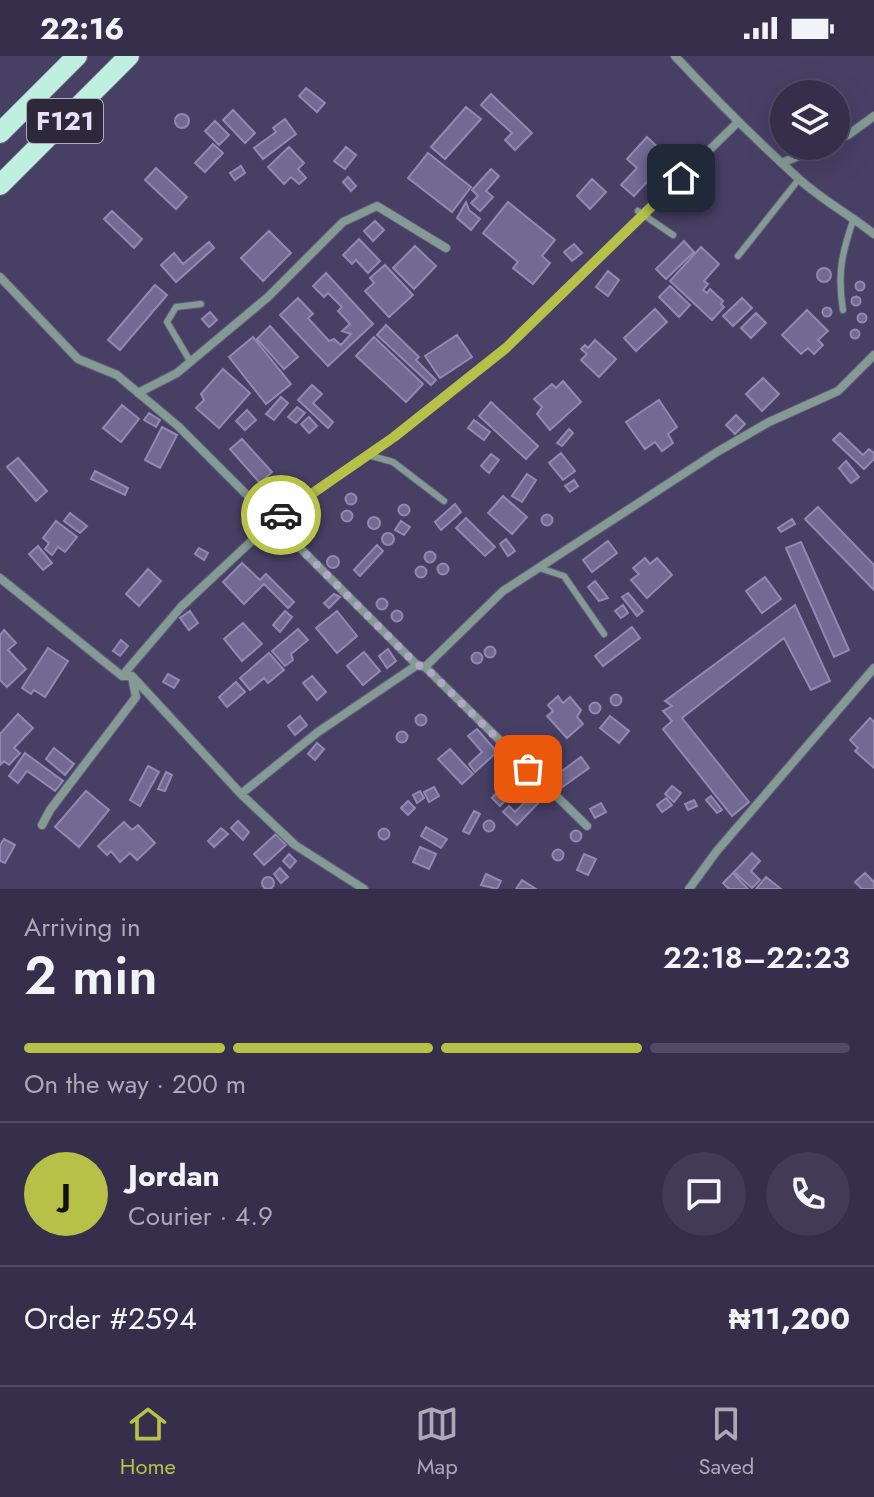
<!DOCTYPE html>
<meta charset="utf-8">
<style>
body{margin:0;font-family:Jost,sans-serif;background:#413b56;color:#f1f3f6;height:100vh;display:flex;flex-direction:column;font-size:30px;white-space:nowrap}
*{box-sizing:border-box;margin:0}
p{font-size:26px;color:#aaa9b5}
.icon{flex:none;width:44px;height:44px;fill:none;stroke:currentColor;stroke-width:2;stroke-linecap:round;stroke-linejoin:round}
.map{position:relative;height:833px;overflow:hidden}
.panel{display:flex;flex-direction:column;background:#362f4c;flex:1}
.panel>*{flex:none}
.controls{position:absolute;left:770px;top:24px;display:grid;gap:16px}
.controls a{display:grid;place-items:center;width:80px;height:80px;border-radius:50%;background:#362f4c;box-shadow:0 8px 32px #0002,0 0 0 2px #504a64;font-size:40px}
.pin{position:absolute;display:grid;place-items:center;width:68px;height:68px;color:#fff;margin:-34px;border-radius:16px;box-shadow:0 4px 12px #0006}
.courier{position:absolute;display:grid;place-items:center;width:80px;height:80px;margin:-40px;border:6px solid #b7c148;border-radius:50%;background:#fff;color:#222;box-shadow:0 2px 10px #0007}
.head em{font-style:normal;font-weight:600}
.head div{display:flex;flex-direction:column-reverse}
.head{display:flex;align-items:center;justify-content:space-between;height:136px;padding:0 24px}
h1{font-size:52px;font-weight:600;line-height:60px}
.bar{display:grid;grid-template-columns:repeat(4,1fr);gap:12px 8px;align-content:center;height:96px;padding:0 24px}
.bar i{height:10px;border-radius:6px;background:#504a64}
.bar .on{background:#b7c148}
.bar p{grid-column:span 4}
.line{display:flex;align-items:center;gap:20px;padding:0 24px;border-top:2px solid #504a64}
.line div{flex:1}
.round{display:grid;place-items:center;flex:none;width:84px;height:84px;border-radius:42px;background:#413b56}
.status{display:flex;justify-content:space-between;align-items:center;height:56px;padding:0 40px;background:#362f4c;direction:ltr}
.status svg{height:22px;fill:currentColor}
.tab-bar{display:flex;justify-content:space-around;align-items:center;height:112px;border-top:2px solid #504a64;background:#362f4c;font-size:22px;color:#aaa9b5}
.tab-bar a{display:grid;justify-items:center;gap:4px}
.tab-bar .on{color:#b7c148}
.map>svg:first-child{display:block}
.building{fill:#736a93;stroke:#9188b3;stroke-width:2}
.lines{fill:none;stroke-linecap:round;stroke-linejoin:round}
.lane-casing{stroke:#645c80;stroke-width:8}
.street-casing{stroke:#645c80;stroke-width:10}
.primary-casing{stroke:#645c80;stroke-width:22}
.lane{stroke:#839b93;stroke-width:6}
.street{stroke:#839b93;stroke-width:8}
.primary{stroke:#beefdf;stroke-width:20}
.done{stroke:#afa8c5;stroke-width:8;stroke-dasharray:0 14.4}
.route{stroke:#b7c148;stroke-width:10}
.labels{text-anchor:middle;stroke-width:8;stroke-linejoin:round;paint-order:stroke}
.shield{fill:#2d293b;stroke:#aeaac0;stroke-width:2}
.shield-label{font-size:26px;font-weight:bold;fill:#e6e1f9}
</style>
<div class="status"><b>22:16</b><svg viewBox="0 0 49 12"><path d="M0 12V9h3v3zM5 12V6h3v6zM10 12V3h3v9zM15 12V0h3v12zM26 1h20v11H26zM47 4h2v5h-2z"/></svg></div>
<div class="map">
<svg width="874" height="833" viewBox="0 0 874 833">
<rect width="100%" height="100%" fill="#483f65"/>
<path class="building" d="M306 32 325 47 317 56 299 40Z
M491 38 532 77 515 94 505 84 512 77 481 49Z
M466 51 481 63 445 103 431 91Z
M233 54 255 77 245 87 223 64Z
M175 65a7 7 0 1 1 14 0a7 7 0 1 1-14 0Z
M285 63 296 78 263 103 254 92 276 76 273 72Z
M215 65 229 79 219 89 205 75Z
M647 81 665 98 654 111 658 114 634 140 621 129 637 112 627 103Z
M213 88 223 97 205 116 195 107Z
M289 91 304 107 298 113 306 122 299 128 291 121 284 128 268 111Z
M346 91 356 99 345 113 334 105Z
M428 97 471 131 452 156 408 122Z
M241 110 245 117 235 124 230 117Z
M156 112 187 141 176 153 145 124Z
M491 113 499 120 486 135 493 141 480 155 471 147 478 140 472 134Z
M348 121 356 130 351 135 343 126Z
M592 123 606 136 590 153 577 140Z
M466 146 469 154 480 163 471 174 457 162Z
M508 146 555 184 542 200 550 207 533 228 513 212 518 206 483 177Z
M112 155 142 183 134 192 104 163Z
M375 165 384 174 373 185 364 175Z
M269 175 291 197 263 225 241 202Z
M359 183 380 205 368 217 356 204 352 208 343 199Z
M684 185 694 196 666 223 656 213Z
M209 186 214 192 176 226 161 209 174 197 183 208Z
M574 188 582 197 572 205 564 196Z
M415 190 436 210 414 233 393 212Z
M701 191 719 208 704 225 708 228 703 234 707 237 710 233 723 245 721 248 724 251 712 264 670 225Z
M385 209 413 239 389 261 365 235 374 227 370 222Z
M817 219a7 7 0 1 1 14 0a7 7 0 1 1-14 0Z
M608 215 619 224 608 240 596 231Z
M326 217 373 268 328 310 280 259 298 242 313 258 308 262 329 285 334 283 341 289 351 278 342 275 350 268 338 255 342 251 328 237 324 241 313 230Z
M855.5 230a4.5 4.5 0 1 1 9 0a4.5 4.5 0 1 1-9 0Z
M155 229 167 239 120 294 108 284Z
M670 230 690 249 679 261 659 241Z
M851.5 245a4.5 4.5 0 1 1 9 0a4.5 4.5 0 1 1-9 0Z
M742 242 752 252 733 270 723 260Z
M822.5 256a4.5 4.5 0 1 1 9 0a4.5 4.5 0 1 1-9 0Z
M655 253 667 266 636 295 624 282Z
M807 254 828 275 818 284 823 289 814 298 808 292 801 298 782 279Z
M210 256 217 264 209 271 202 263Z
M756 257 766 267 751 282 741 272Z
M857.5 262a4.5 4.5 0 1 1 9 0a4.5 4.5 0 1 1-9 0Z
M386 269 419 301 416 304 436 324 431 329 377 279Z
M270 270 298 301 284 313 257 283Z
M850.5 278a4.5 4.5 0 1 1 9 0a4.5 4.5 0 1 1-9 0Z
M457 279 472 301 440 322 425 300Z
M253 281 291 328 266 348 229 301Z
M374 281 423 328 406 346 356 300Z
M595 284 616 303 599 321 581 304 587 298 581 293 585 289 588 292Z
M223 313 250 337 219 372 196 352 204 344 201 338Z
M763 322 779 338 762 355 746 338Z
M563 325 581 346 550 374 537 358 542 351 534 343 552 328 556 332Z
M312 329 322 338 313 347 333 366 328 372 298 344Z
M281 341 288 347 274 364 266 358Z
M659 344 677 371 668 378 673 387 662 395 655 386 645 393 626 366Z
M491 346 538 390 526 403 479 360Z
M122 349 139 363 121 386 103 372Z
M297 351 305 357 296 367 288 361Z
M247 354 256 364 245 374 236 365Z
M149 357 160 364 156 371 144 364Z
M736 359 745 368 735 378 726 369Z
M309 361 317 370 309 377 301 368Z
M474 364 490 376 484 384 468 372Z
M162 371 177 379 160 412 145 404Z
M569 373 573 377 562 390 557 387Z
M840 377 863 399 869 393 874 397V403L864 413 833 384Z
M242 383 272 416 260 427 230 393Z
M561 397 575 415 563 424 549 407Z
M491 398 499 404 489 417 481 410Z
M18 402 47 435 36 445 7 411Z
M846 405 859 421 851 427 839 412Z
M95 415 128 432 125 439 91 423Z
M527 418 536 424 522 446 512 440Z
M574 424 578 430 570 436 565 430Z
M345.5 443a5.5 5.5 0 1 1 11 0a5.5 5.5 0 1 1-11 0Z
M503 440 527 461 512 478 488 457Z
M455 448 461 456 441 474 435 466Z
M398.5 454a5.5 5.5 0 1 1 11 0a5.5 5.5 0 1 1-11 0Z
M818 451 874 509V534L805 463Z
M341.5 460a5.5 5.5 0 1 1 11 0a5.5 5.5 0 1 1-11 0Z
M70 457 87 470 80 477 64 465Z
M541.5 464a5.5 5.5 0 1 1 11 0a5.5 5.5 0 1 1-11 0Z
M368 467a6 6 0 1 1 12 0a6 6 0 1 1-12 0Z
M466 462 495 491 485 500 456 472Z
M792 463 795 468 781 476 778 472Z
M56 465 77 481 65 496 58 491 52 499 45 493 49 487 43 482Z
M401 465 410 471 404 479 395 474Z
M382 483a6 6 0 1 1 12 0a6 6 0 1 1-12 0Z
M506 483 515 495 508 500 500 488Z
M608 485 617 497 592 516 583 504Z
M801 486 849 594 834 601 786 492Z
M377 489 383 495 360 520 354 514Z
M38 490 52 507 43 514 29 498Z
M199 492 208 497 204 504 195 498Z
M424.5 501a5.5 5.5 0 1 1 11 0a5.5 5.5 0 1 1-11 0Z
M327 506a6 6 0 1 1 12 0a6 6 0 1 1-12 0Z
M645 502 650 508 657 502 672 519 647 542 631 524 639 518 633 512Z
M242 507 260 524 266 518 294 546 288 552 264 528 244 548 223 526Z
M437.5 513a5.5 5.5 0 1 1 11 0a5.5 5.5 0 1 1-11 0Z
M415.5 516a5.5 5.5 0 1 1 11 0a5.5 5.5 0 1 1-11 0Z
M148 513 161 525 139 550 126 538Z
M765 521 781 543 762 557 746 535Z
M595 525 608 542 599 545 588 531Z
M628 537 643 555 637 560 622 541Z
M334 538 340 541 329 552 324 547Z
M376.5 548a5.5 5.5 0 1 1 11 0a5.5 5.5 0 1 1-11 0Z
M623 549 628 557 621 562 615 555Z
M795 549 830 625 811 634 784 582 682 662 749 746 732 760 663 673 672 665 663 655 672 650 665 645Z
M391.5 560a5.5 5.5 0 1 1 11 0a5.5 5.5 0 1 1-11 0Z
M190 555 198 567 189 574 180 562Z
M285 555 292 561 280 576 273 569Z
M337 555 357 580 337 597 316 572Z
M243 567 262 588 242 605 224 583Z
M632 571 640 582 603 610 595 600Z
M298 573 308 584 291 598 293 604 285 610 272 595Z
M4 574 16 587 8 594 26 613 7 631 0 624V579Z
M121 584 128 590 120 600 113 595Z
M484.5 596a5.5 5.5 0 1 1 11 0a5.5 5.5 0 1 1-11 0Z
M48 592 68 605 45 641 34 634 31 638 22 632Z
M388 593 396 605 387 612 379 600Z
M364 596 380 615 363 629 347 610Z
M471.5 602a5.5 5.5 0 1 1 11 0a5.5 5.5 0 1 1-11 0Z
M269 597 284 614 268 627 264 622 250 634 240 622Z
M168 618 179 624 174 632 163 626Z
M312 620 326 636 317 644 303 627Z
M236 626 245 636 227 651 219 641Z
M610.5 644a5.5 5.5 0 1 1 11 0a5.5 5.5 0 1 1-11 0Z
M558 640 563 647 570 641 581 654 577 661 583 668 567 682 547 660 553 655 548 649Z
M589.5 652a5.5 5.5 0 1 1 11 0a5.5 5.5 0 1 1-11 0Z
M18 658 33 672 14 692 20 697 9 709 4 705 0 709V678Z
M415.5 664a5.5 5.5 0 1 1 11 0a5.5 5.5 0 1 1-11 0Z
M300 660 307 669 295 679 288 670Z
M610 660 629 675 619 687 600 672Z
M870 662 874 666V712L855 695 858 692 850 684Z
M477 673 497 696 475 716 469 708 482 696 468 680Z
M396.5 681a5.5 5.5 0 1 1 11 0a5.5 5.5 0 1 1-11 0Z
M317 687 324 693 315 704 308 698Z
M54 692 74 708 65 719 46 703Z
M450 693 473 718 462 728 438 703Z
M25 697 63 725 55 735 27 715 18 727 9 720Z
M581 701 589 712 558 734 551 723Z
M540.5 712a5.5 5.5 0 1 1 11 0a5.5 5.5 0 1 1-11 0Z
M148 710 159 716 140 750 130 744Z
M166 716 172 719 165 735 158 733Z
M502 730 511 738 500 750 492 742Z
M672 730 681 737 674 746 665 738Z
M434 731 439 740 429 746 424 736Z
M538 733 545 740 517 769 503 756 509 750 515 756Z
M86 735 109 754 79 791 55 771Z
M420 735 424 742 417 747 413 739Z
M711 740 722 754 717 757 706 744Z
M666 742 672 749 662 756 657 749Z
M694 744 697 750 688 754 685 748Z
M408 745 415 752 408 759 401 752Z
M601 747 606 756 595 762 590 753Z
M474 755 480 758 469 778 463 775Z
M483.5 770a5.5 5.5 0 1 1 11 0a5.5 5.5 0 1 1-11 0Z
M238 765 249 776 243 784 231 772Z
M124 766 132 774 138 769 155 787 137 804 130 797 120 806 111 795 107 799 98 790Z
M426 771 447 783 441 792 421 780Z
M221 772 228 778 214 791 208 785Z
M378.5 778a5.5 5.5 0 1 1 11 0a5.5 5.5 0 1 1-11 0Z
M570.5 780a5.5 5.5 0 1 1 11 0a5.5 5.5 0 1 1-11 0Z
M276 778 286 789 264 809 254 798Z
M4 783 15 789 5 807 0 805V789Z
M420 791 436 798 429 813 413 806Z
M552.5 799a5.5 5.5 0 1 1 11 0a5.5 5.5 0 1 1-11 0Z
M752 797 760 805 751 815 760 824 752 832 734 816Z
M289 798 296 805 290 812 283 805Z
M584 798 596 803 588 819 577 814Z
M280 812 288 821 281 827 274 818Z
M733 817 748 833H729L723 827Z
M865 817 874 826V833H862L855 826Z
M486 818 501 825 497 833 481 829Z
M766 821 781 833H756Z
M262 827a6 6 0 1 1 12 0a6 6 0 1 1-12 0Z
M522 824 536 833H516Z"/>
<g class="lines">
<defs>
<path id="lane" d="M638 155 673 179
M738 200 799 123
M843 254C837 218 842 196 854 162
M190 305 167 266 176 251 201 248
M368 399 393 406 444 445
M539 512 564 520 604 578"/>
<path id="street" d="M675 0C716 44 755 83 799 123 822 144 850 159 874 178
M836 84 848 79 874 60
M784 106 823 90
M0 221 78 303 117 319 179 371 417 609 425 611 587 770
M138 337 177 317 268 241 343 166 377 150 446 192
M0 522 122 620H132L241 738 295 789 364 833
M425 611 503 535 717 396 769 366 838 335 874 299
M122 620 181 551 273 465 394 381 506 292 737 67
M241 738 318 676 417 609
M42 769 50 754 136 641 132 621
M689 833 716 796 874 612"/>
<path id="primary" d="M0 77 77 0
M0 129 129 0"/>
</defs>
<use href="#lane" class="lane-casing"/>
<use href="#street" class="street-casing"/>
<use href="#primary" class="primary-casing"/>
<use href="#lane" class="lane"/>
<use href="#street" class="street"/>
<use href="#primary" class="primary"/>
</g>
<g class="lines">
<path class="done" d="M281 459 273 465 417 609 425 611 528 713"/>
<path class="route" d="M281 459 394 381 506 292 681 122"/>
</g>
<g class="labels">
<rect class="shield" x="27" y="43" width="76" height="44" rx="6"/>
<g class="shield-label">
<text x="65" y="74">F121</text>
</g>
</g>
</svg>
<div class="controls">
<a><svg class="icon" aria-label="layers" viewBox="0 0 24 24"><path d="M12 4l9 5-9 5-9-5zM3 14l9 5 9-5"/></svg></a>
</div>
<div class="pin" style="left:528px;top:713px;background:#ea580c"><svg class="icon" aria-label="bag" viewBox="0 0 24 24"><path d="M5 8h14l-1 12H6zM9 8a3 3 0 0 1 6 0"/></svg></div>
<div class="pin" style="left:681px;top:122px;background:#1f2937"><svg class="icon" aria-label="home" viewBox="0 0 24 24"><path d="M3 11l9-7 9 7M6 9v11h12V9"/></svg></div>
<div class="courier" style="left:281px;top:459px"><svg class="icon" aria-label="car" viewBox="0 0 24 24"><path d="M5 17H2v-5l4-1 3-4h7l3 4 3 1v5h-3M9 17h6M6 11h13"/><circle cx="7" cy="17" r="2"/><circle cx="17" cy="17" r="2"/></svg></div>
</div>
<section class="panel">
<div class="head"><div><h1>2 min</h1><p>Arriving in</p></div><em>22:18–22:23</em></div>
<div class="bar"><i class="on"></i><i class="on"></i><i class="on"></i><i></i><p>On the way · 200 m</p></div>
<div class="line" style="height:144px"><b class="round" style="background:#b7c148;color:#111">J</b><div><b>Jordan</b><p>Courier · 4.9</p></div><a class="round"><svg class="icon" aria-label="chat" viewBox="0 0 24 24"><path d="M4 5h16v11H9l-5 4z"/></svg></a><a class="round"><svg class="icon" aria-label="phone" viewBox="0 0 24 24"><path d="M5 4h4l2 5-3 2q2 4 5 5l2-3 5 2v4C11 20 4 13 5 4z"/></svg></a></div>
<div class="line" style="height:104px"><div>Order #2594</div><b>₦11,200</b></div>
</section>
<nav class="tab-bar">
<a class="on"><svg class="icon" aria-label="home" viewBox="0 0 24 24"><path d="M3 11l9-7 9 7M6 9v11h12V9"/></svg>Home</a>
<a><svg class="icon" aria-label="map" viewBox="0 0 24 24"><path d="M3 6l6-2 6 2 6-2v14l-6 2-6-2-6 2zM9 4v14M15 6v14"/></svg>Map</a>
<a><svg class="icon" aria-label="saved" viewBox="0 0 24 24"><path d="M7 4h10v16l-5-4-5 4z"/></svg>Saved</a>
</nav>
